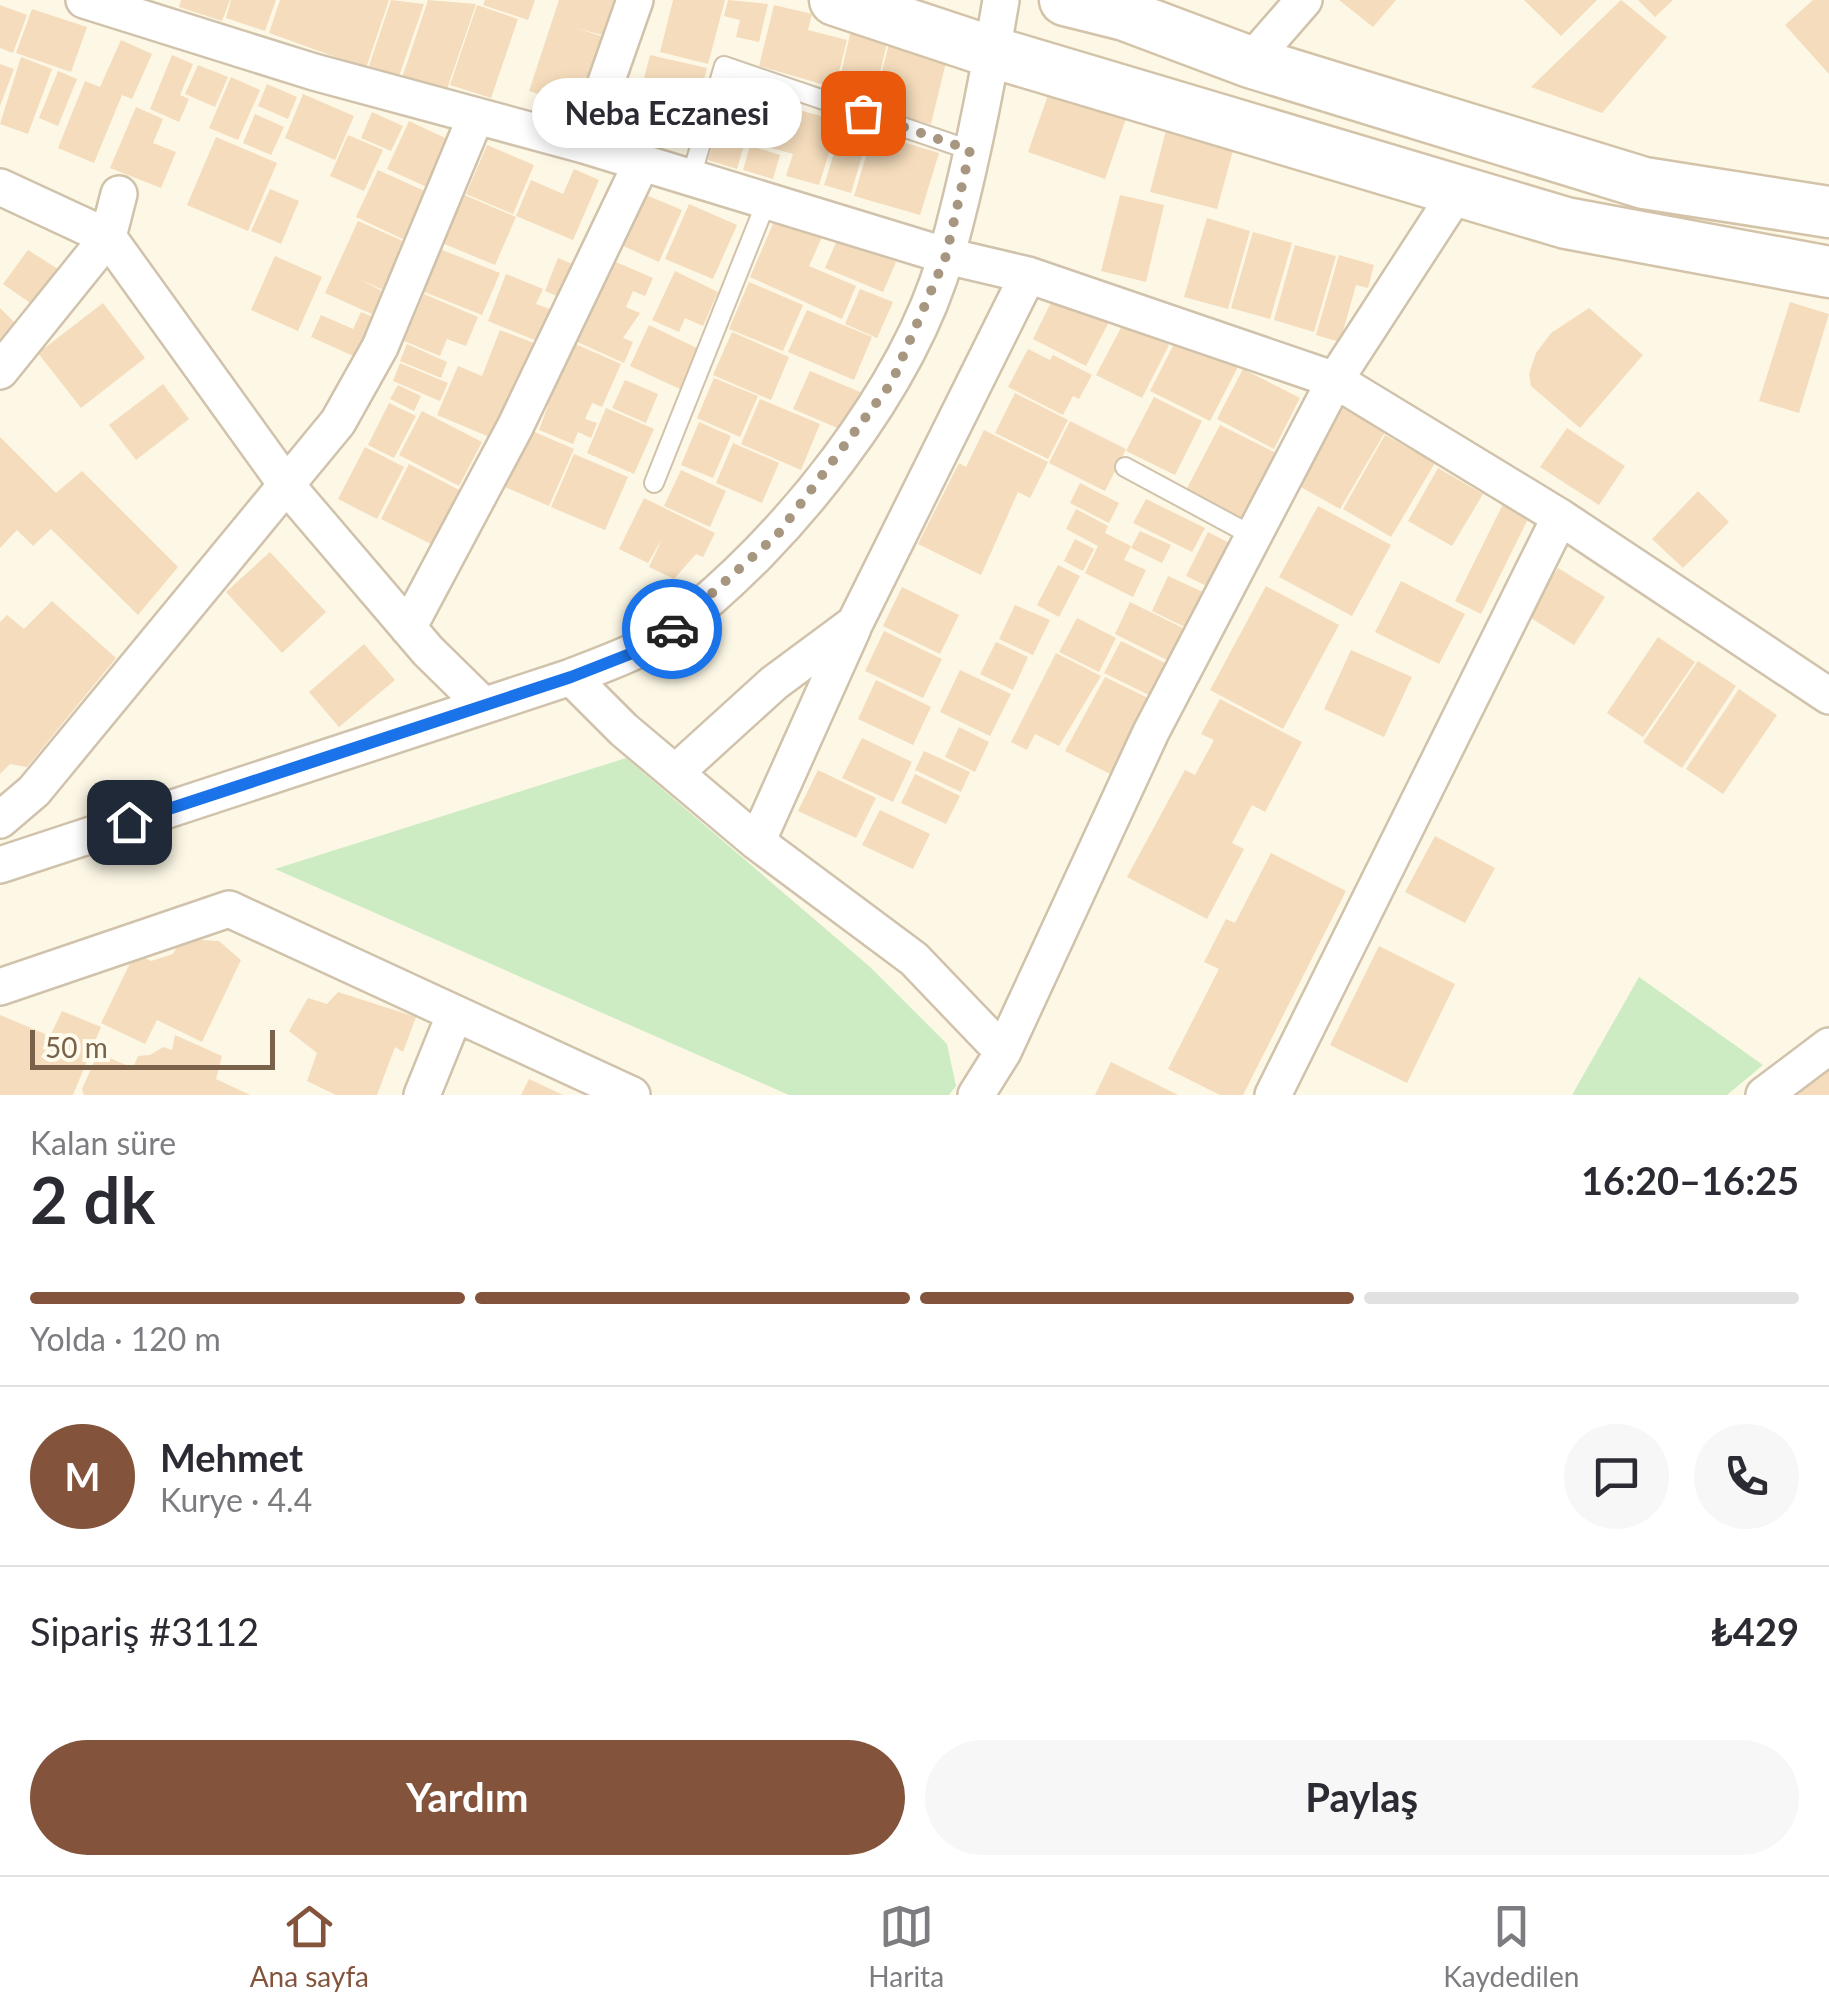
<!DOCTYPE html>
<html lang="tr">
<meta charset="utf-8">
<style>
body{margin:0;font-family:Lato,sans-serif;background:#f7f7f7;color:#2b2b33;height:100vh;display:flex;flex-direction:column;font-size:38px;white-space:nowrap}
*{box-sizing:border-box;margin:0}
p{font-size:32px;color:#7c7c81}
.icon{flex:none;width:55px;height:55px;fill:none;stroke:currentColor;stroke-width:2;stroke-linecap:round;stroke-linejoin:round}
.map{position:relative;height:1095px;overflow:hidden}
.side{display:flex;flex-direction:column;background:#fff;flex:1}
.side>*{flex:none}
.scale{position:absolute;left:30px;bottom:25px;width:245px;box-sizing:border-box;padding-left:10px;border:5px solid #796249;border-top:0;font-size:28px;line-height:35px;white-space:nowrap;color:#796249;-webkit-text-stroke:8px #fffbed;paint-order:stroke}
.pin{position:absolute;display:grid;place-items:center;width:85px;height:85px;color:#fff;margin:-42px;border-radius:20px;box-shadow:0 5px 15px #0006}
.courier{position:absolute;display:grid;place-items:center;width:100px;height:100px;margin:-50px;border:8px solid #1a73e8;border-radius:50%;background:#fff;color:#222;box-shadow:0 2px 12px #0007}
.bubble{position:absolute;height:70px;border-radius:35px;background:#fff;box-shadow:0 5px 15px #0003;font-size:32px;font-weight:700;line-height:70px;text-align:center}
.overview em{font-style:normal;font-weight:700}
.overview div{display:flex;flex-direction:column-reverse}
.overview{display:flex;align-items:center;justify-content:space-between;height:170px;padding:0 30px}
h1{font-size:65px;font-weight:700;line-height:75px}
.bar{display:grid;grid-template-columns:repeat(4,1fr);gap:15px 10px;align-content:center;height:120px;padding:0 30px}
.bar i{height:12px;border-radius:8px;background:#e1e1e2}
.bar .on{background:#83543b}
.bar p{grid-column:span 4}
.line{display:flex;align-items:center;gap:25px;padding:0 30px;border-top:2px solid #e1e1e2}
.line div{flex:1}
.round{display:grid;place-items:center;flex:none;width:105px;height:105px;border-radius:52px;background:#f7f7f7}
.button{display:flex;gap:20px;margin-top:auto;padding:20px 30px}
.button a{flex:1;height:115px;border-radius:60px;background:#83543b;color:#fff;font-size:40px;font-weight:700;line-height:115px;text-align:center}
.button a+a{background:#f7f7f7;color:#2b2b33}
.dock{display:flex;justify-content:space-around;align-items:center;height:140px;border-top:2px solid #e1e1e2;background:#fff;font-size:28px;color:#7c7c81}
.dock a{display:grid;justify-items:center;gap:5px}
.dock .on{color:#83543b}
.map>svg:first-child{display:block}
.green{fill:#cdecc3}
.building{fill:#f4dcbc}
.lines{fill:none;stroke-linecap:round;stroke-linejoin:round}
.lane-casing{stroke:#d0c2ab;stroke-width:22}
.street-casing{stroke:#d0c2ab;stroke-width:40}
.secondary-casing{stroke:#d3c3a8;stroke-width:55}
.lane{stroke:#fff;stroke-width:18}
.street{stroke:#fff;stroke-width:35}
.secondary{stroke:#fff;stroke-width:50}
.done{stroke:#a79680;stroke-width:10;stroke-dasharray:0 18}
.route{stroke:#1a73e8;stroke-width:12}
</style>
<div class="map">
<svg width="1829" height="1095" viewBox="0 0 1829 1095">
<rect width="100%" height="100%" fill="#fdf8e6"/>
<path class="green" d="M626 758 869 966 947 1044 956 1086 949 1095H789L275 869Z
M1639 977 1763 1065 1727 1095H1572Z"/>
<path class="building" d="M181 0H230L222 21 179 7Z
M231 0H276L265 31 226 18Z
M280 0H389L366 68 269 33Z
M391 0 424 4 399 76 369 66Z
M428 0 476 4 446 92 402 78Z
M485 0H535L528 20 483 5Z
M559 0H626L613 38 576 28 613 40 589 111 529 91Z
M673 0H725L708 64 660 52Z
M728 0 768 4 759 42 736 37 740 20 724 16Z
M1339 0H1396L1373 27Z
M1524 0H1597L1561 36Z
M1621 0 1667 37 1602 113 1531 87Z
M1638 0H1673L1655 17Z
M1813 0H1829V74L1785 25Z
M0 5 27 15 13 53 0 48Z
M477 5 518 19 491 98 450 85Z
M774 5 812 14 808 30 847 40 835 88 759 66Z
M32 9 87 27 71 72 16 53Z
M852 26 889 34 874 98 837 90Z
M121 40 152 54 132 99 122 95 94 163 58 148 85 81 100 87Z
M890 40 948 54 931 124 872 110Z
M172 55 193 64 180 95 189 99 179 122 150 109Z
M650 55 707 68 698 103 678 98 672 121 695 126 690 147 630 133Z
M21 57 52 69 28 134 0 124Z
M0 64 14 69 0 106Z
M198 65 228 77 215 107 185 94Z
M58 71 77 79 58 126 39 118Z
M231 77 260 90 238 140 209 128Z
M734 81 778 94 763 143 719 130Z
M1053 81 1130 107 1105 179 1028 152Z
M267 84 297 97 288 119 258 106Z
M303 94 354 116 335 160 285 138Z
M777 104 839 121 819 185 786 176 793 154 764 146Z
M136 107 163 119 153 143 176 152 161 188 110 168Z
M372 112 403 126 391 151 361 138Z
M255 114 284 127 271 155 243 143Z
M1169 119 1237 136 1217 209 1150 192Z
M409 121 460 145 438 192 387 169Z
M844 122 870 129 851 193 824 185Z
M716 133 745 142 737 169 708 160Z
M873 133 939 153 920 215 854 196Z
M348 135 383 150 364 191 330 176Z
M216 137 277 163 248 231 187 205Z
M487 145 534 165 513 214 466 194Z
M750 146 780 155 773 179 743 170Z
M574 169 599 180 573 240 516 216 531 180 563 194Z
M378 170 429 193 407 241 356 217Z
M270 189 299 201 281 244 251 231Z
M634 190 682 210 659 262 612 241Z
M462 194 516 217 495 265 442 243Z
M1120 195 1164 205 1146 282 1101 271Z
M689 204 737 225 713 279 665 259Z
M776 217 822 237 809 266 856 286 842 319 750 277Z
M1207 218 1250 231 1228 309 1184 297Z
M358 221 414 246 392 294 357 278 384 292 374 315 325 293Z
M1253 232 1292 243 1270 319 1231 308Z
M838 238 896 262 883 292 825 268Z
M1295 245 1336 256 1314 332 1274 320Z
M440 249 500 273 482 315 422 291Z
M28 250 61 271 36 307 3 284Z
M1339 255 1374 265 1368 288 1356 285 1340 342 1316 335Z
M275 256 322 277 298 331 251 310Z
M558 258 584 269 571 302 545 291Z
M609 259 653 278 645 296 633 291 626 307 640 313 623 338 633 342 624 363 573 340Z
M675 271 718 292 703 326 685 318 679 332 652 320Z
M506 274 543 289 536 304 550 309 537 341 488 321Z
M749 282 803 305 783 351 729 329Z
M860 289 893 302 877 338 845 324Z
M1056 292 1110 320 1086 366 1033 339Z
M424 294 478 317 466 346 447 339 440 356 404 341Z
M1790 302 1829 314 1799 413 1759 401Z
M103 303 145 358 81 408 38 353Z
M0 308 18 326 0 340Z
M1589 308 1643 355 1580 428 1531 386 1529 374 1536 353 1551 333Z
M807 310 872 337 854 380 788 352Z
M361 312 380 320 362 360 311 337 321 315 353 329Z
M1124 322 1169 345 1142 398 1096 375Z
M649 325 701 350 682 390 630 366Z
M500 330 539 345 524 392 513 388 492 438 437 415 458 366 482 376Z
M732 332 789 357 771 400 713 375Z
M1178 336 1238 367 1210 421 1150 391Z
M571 342 621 364 602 407 592 403 585 419 597 423 591 438 578 432 573 444 539 430Z
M407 344 447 362 441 378 400 361Z
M1028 349 1050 360 1053 355 1092 375 1079 399 1073 396 1063 415 1008 387Z
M400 363 448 383 440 401 393 381Z
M1243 369 1300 398 1274 449 1217 419Z
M810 371 865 394 849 433 793 409Z
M714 378 758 396 740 437 697 418Z
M625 380 658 394 646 423 612 408Z
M163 384 189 419 136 460 109 425Z
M398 385 421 396 414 411 390 399Z
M1015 393 1068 420 1048 459 995 433Z
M1154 397 1202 421 1175 475 1126 451Z
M760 399 820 424 801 470 741 444Z
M389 403 416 416 394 458 368 445Z
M1337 404 1385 432 1340 509 1292 482Z
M606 408 654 429 634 474 587 453Z
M422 411 482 442 459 486 399 455Z
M1070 421 1126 449 1105 491 1049 463Z
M699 422 731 436 713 478 681 465Z
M1220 425 1276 453 1242 520 1185 492Z
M523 427 574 449 549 506 498 484Z
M1567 428 1625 466 1599 505 1540 467Z
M984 430 1048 462 1030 498 1018 492 981 575 918 544 959 463 966 467Z
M1385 435 1435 463 1391 537 1343 509Z
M0 437 56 493 82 471 178 567 138 615 51 529 33 546 17 530 0 548Z
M733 443 779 463 762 503 716 483Z
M365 447 404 467 377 519 338 499Z
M574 454 628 477 605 530 551 507Z
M409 464 467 494 439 548 381 519Z
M1438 468 1483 494 1452 546 1408 521Z
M681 470 726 491 710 527 664 506Z
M1080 483 1119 503 1109 523 1070 503Z
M1698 491 1729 522 1683 568 1652 539Z
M644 498 715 533 703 557 696 554 674 579 649 567 663 537 648 563 619 549Z
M1146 499 1205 528 1192 552 1133 523Z
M1503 504 1529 517 1481 614 1455 601Z
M1318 506 1391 545 1352 616 1279 577Z
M1076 509 1108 526 1105 533 1131 546 1124 560 1146 570 1133 597 1085 573 1098 546 1066 529Z
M1140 531 1171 545 1162 563 1131 548Z
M1208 532 1241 549 1219 592 1186 576Z
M1075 539 1094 549 1083 571 1064 561Z
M270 552 326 612 282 653 226 592Z
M1058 565 1080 576 1059 617 1037 605Z
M1558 568 1605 597 1574 645 1528 616Z
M1168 576 1216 598 1199 634 1152 611Z
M1401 581 1465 614 1439 664 1375 632Z
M1266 586 1339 625 1283 729 1210 690Z
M902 587 959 615 940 654 883 626Z
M52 601 116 658 27 767 10 764 0 774V622L7 615 24 629Z
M1130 602 1193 633 1177 665 1115 634Z
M1015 605 1050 620 1033 655 999 639Z
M1077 618 1116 638 1099 672 1059 652Z
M884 631 942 659 923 698 865 671Z
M1658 637 1695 662 1643 737 1607 713Z
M1121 641 1173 667 1157 699 1104 673Z
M996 642 1028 657 1013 690 980 674Z
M364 644 395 680 339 727 309 692Z
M1351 650 1412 677 1384 737 1324 709Z
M1056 653 1101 676 1059 746 1035 734 1027 750 1011 742Z
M1698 661 1736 686 1682 768 1643 742Z
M960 670 1011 694 990 736 940 712Z
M1105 677 1156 702 1116 777 1065 751Z
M876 680 931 707 913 745 858 719Z
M1739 689 1777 715 1723 794 1686 769Z
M1220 699 1302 742 1265 812 1252 805 1232 843 1244 849 1207 919 1127 877 1185 770 1195 775 1214 740 1201 734Z
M959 727 989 742 975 772 945 757Z
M862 738 912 762 893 802 842 778Z
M924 751 970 772 961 792 915 770Z
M818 770 876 798 856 838 798 811Z
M915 774 960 796 946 824 901 803Z
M880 810 930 834 913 869 862 845Z
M1435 836 1495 868 1465 923 1405 892Z
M1271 853 1346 891 1243 1095H1220L1168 1069 1219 969 1204 962 1226 919 1235 923Z
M181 939 219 941 241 960 202 1042 157 1020 145 1044 101 1023 135 953 151 961 173 954Z
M1379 946 1455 984 1407 1083 1330 1045Z
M338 992 416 1017 403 1052 395 1047 377 1095H336L307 1081 317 1053 289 1031 308 998 327 1004Z
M62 1011 101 1027 73 1095H0V1015L50 1036Z
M175 1035 222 1056 216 1079 250 1095H84L82 1089 98 1053 133 1068 138 1056 150 1055 163 1047 172 1050Z
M1111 1062 1178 1095H1095Z
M1829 1062V1095H1788Z
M529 1079 563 1095H521Z"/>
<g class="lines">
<defs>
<path id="lane" d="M691 177 724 66 970 150
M1125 467 1253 536
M654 483 767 200"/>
<path id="street" d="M84 0 314 72 584 145 947 256 1028 275 1335 380 1560 517 1829 696
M1250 62 1304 0
M584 145 635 0
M0 187 108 237 288 487 428 651 483 705
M0 371 108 237 119 194
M408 628 515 427 642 162
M571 677 624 730 757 842 914 959 1003 1052
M675 773 774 683 855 623 1028 275
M0 820 34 791 338 422 380 347 476 116
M757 842 853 628
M0 865 571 677C606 663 643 651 674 628 786 543 909 389 947 253 970 171 987 84 1001 0
M0 987 229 909 632 1095
M422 1095 454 1016
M976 1095 1003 1052 1151 732 1335 380 1459 189
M1273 1095 1560 517
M1764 1095 1829 1046"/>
<path id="secondary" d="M835 0 992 52 1566 223 1829 272
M1065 0 1125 15 1250 62 1644 183 1829 212"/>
</defs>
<use href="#lane" class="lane-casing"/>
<use href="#street" class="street-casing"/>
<use href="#secondary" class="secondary-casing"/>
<use href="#lane" class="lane"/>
<use href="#street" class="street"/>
<use href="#secondary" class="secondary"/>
</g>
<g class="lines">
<path class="done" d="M672 629 778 534 892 382 946 256 970 150 863 113"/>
<path class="route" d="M129 822 571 677 630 654 672 629"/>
</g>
</svg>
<div class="scale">50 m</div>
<div class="pin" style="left:863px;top:113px;background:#ea580c"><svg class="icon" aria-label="bag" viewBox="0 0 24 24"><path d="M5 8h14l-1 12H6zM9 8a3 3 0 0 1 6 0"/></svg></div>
<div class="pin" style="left:129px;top:822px;background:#1f2937"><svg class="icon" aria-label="home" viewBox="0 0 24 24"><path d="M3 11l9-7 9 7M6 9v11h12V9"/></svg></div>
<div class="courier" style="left:672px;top:629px"><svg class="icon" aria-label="car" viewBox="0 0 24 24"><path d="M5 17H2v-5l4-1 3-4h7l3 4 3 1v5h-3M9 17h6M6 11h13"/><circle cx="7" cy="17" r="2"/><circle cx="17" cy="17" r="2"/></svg></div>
<div class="bubble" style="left:532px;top:78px;width:270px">Neba Eczanesi</div>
</div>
<section class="side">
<div class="overview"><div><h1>2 dk</h1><p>Kalan süre</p></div><em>16:20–16:25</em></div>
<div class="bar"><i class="on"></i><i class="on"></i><i class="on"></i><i></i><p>Yolda · 120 m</p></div>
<div class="line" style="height:180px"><b class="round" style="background:#83543b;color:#fff">M</b><div><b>Mehmet</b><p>Kurye · 4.4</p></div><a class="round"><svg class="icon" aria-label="chat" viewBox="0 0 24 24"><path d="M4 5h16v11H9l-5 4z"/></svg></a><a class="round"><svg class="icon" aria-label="phone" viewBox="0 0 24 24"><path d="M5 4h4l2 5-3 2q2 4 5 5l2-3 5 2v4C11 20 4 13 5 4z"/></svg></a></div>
<div class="line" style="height:130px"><div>Sipariş #3112</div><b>₺429</b></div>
<div class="button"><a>Yardım</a><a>Paylaş</a></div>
</section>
<nav class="dock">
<a class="on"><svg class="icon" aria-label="home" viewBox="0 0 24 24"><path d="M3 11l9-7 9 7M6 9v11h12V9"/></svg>Ana sayfa</a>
<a><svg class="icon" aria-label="map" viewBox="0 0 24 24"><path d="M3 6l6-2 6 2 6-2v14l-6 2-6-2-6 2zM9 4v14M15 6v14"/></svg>Harita</a>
<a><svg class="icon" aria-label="saved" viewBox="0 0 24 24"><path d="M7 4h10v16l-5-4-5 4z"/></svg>Kaydedilen</a>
</nav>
